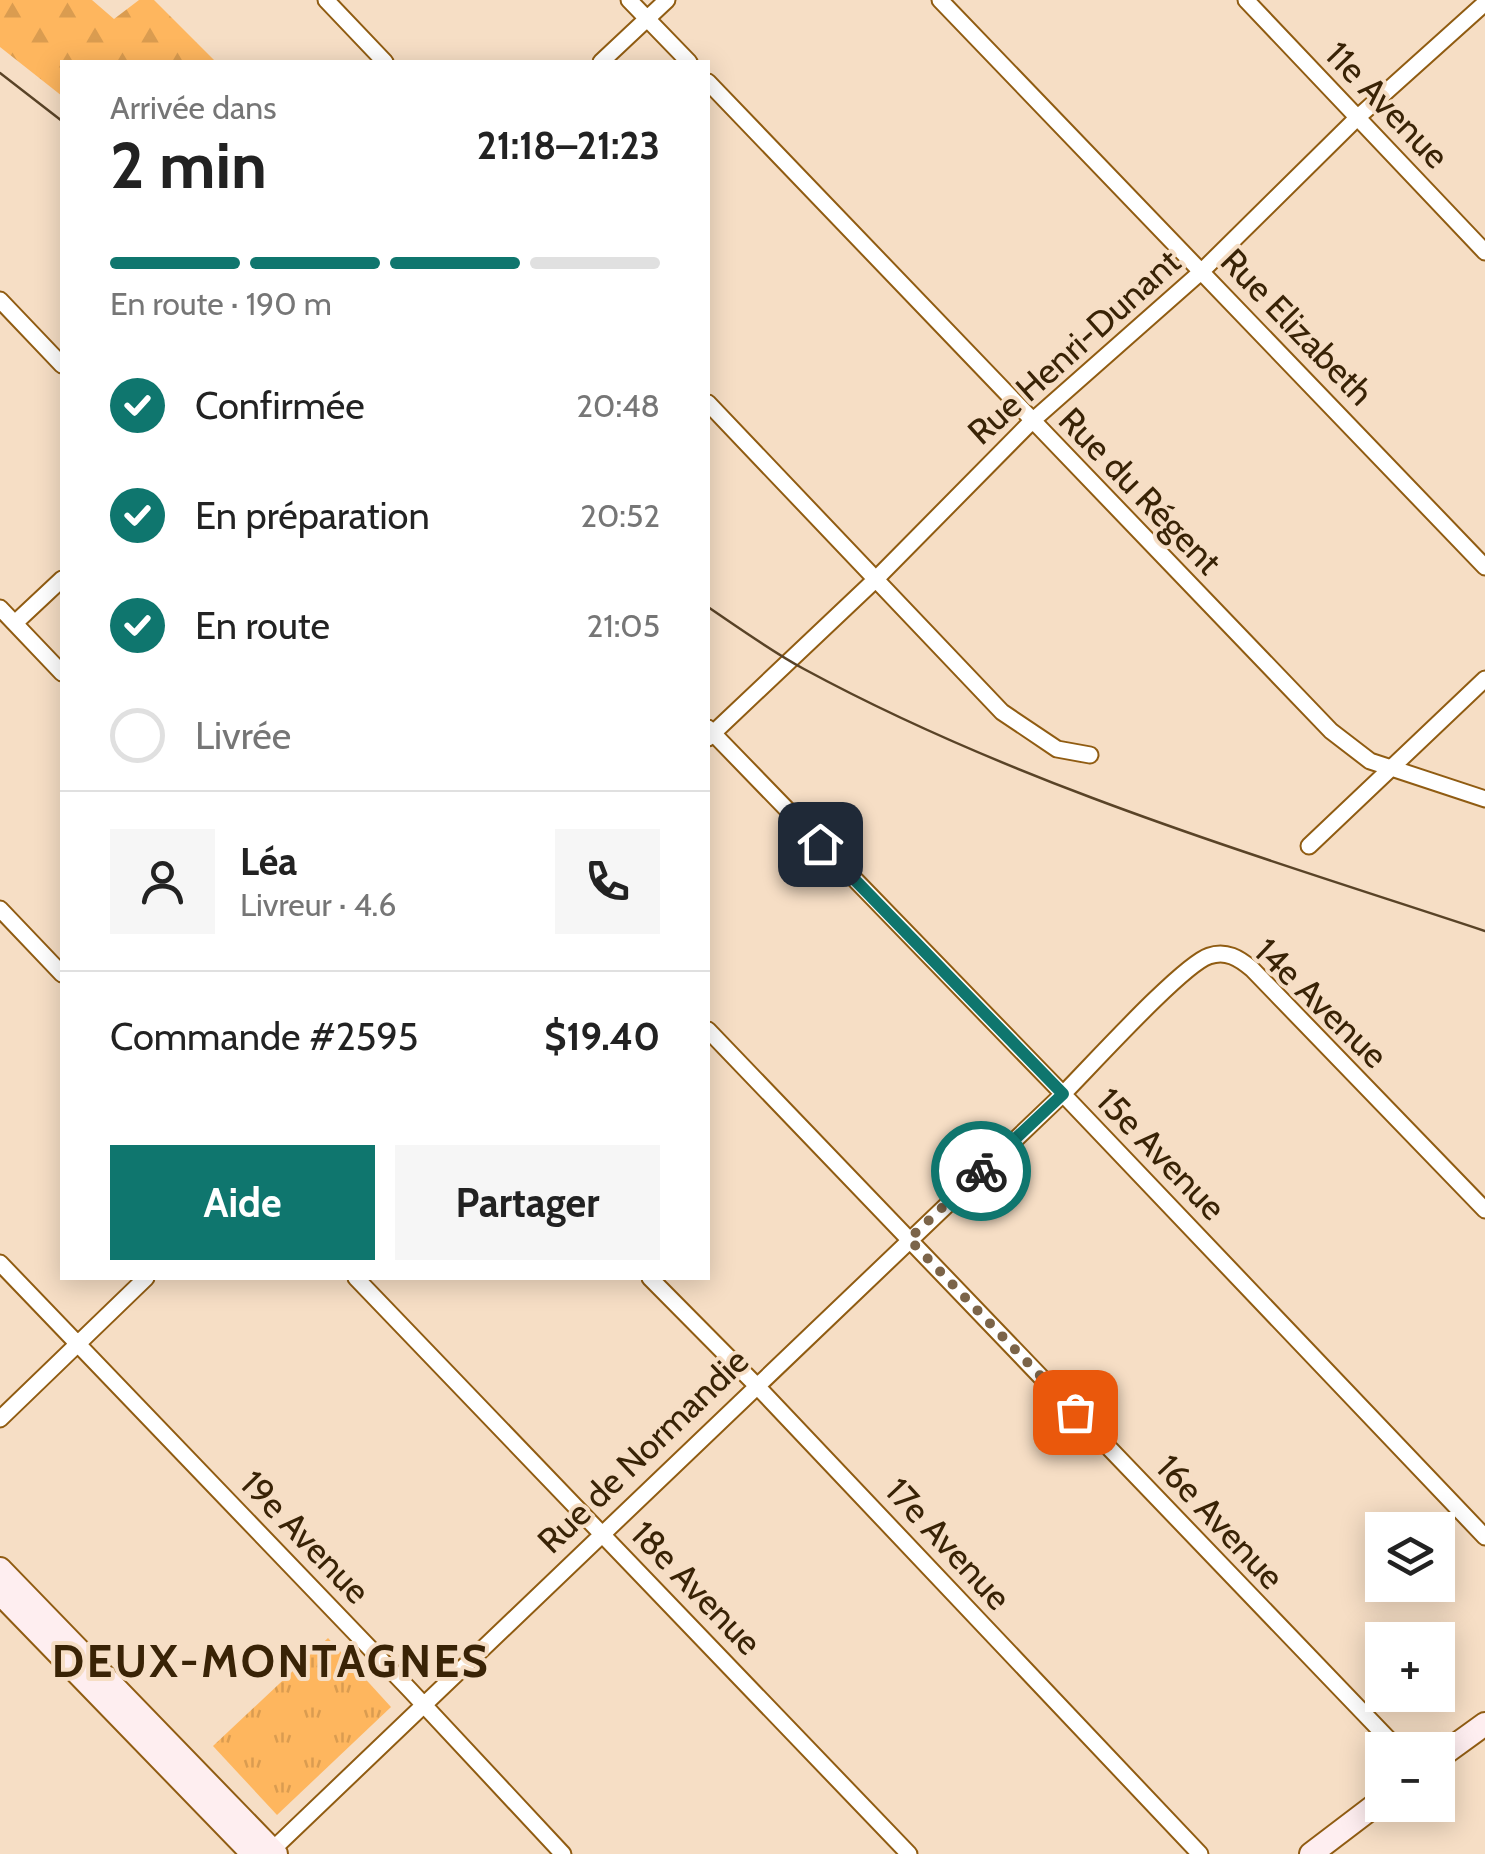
<!DOCTYPE html>
<html lang="fr">
<meta charset="utf-8">
<style>
body{margin:0;font-family:Cabin,sans-serif;background:#f6f6f6;color:#222;height:100vh;display:flex;flex-direction:column;font-size:38px;white-space:nowrap}
*{box-sizing:border-box;margin:0}
p{font-size:32px;color:#767676}
.icon{flex:none;width:55px;height:55px;fill:none;stroke:currentColor;stroke-width:2;stroke-linecap:round;stroke-linejoin:round}
.map{position:relative;flex:1;overflow:hidden}
.details{position:absolute;left:60px;top:60px;width:650px;height:1220px;display:flex;flex-direction:column;background:#fff;border-radius:0px;box-shadow:0 5px 25px #0003}
.details>*{flex:none}
.tools{position:absolute;left:1365px;top:1512px;display:grid;gap:20px}
.tools a{display:grid;place-items:center;width:90px;height:90px;border-radius:0px;background:#fff;box-shadow:0 5px 25px #0003;font-size:50px}
.pin{position:absolute;display:grid;place-items:center;width:85px;height:85px;color:#fff;margin:-42px;border-radius:20px;box-shadow:0 5px 15px #0006}
.courier{position:absolute;display:grid;place-items:center;width:100px;height:100px;margin:-50px;border:8px solid #0f766e;border-radius:50%;background:#fff;color:#222;box-shadow:0 2px 12px #0007}
.overview em{font-style:normal;font-weight:700}
.overview div{display:flex;flex-direction:column-reverse}
.overview{display:flex;align-items:center;justify-content:space-between;height:170px;padding:0 50px}
h1{font-size:65px;font-weight:700;line-height:75px}
.bar{display:grid;grid-template-columns:repeat(4,1fr);gap:15px 10px;align-content:center;height:120px;padding:0 50px}
.bar i{height:12px;border-radius:8px;background:#e0e0e0}
.bar .selected{background:#0f766e}
.bar p{grid-column:span 4}
.line{display:flex;align-items:center;gap:25px;padding:0 50px;border-top:2px solid #e0e0e0}
.line div{flex:1}
.round{display:grid;place-items:center;flex:none;width:105px;height:105px;border-radius:0px;background:#f6f6f6}
ol{padding:0 50px;list-style:none}
li{display:flex;align-items:center;gap:30px;height:110px}
li p{margin-inline-start:auto}
li .icon{padding:10px;border-radius:50%;background:#0f766e;color:#fff;stroke-width:4}
li:last-child{color:#767676}
li i{width:55px;height:55px;border:5px solid #e0e0e0;border-radius:50%}
.cta{display:flex;gap:20px;margin-top:auto;padding:20px 50px}
.cta a{flex:1;height:115px;border-radius:0px;background:#0f766e;color:#fff;font-size:40px;font-weight:700;line-height:115px;text-align:center}
.cta a+a{background:#f6f6f6;color:#222}
.map>svg:first-child{display:block}
.forest{fill:url(#forest-firs)}
.park{fill:url(#park-tufts)}
.lines{fill:none;stroke-linecap:round;stroke-linejoin:round}
.street-casing{stroke:#905c12;stroke-width:19}
.secondary-casing{stroke:#905c12;stroke-width:26}
.street{stroke:#fff;stroke-width:15}
.secondary{stroke:#feeef0;stroke-width:22}
.tram{stroke:#594327;stroke-width:2.5}
.done{stroke:#7b6449;stroke-width:10;stroke-dasharray:0 18}
.route{stroke:#0f766e;stroke-width:12}
.labels{text-anchor:middle;stroke-width:8;stroke-linejoin:round;paint-order:stroke}
.street-label{font-size:35px;fill:#392306;stroke:#f6dec5}
.district-label{font-size:45px;font-weight:bold;letter-spacing:2.5px;fill:#392306;stroke:#f6dec5}
</style>
<div class="map">
<svg width="1485" height="1854" viewBox="0 0 1485 1854">
<defs>
<pattern id="forest-firs" width="22" height="20" patternUnits="userSpaceOnUse" patternTransform="scale(2.5)"><rect width="22" height="20" fill="#feb65e"/><path d="M5 1l3.5 6h-7zM16 11l3.5 6h-7z" fill="#da9c50"/></pattern>
<pattern id="park-tufts" width="24" height="20" patternUnits="userSpaceOnUse" patternTransform="scale(2.5)"><rect width="24" height="20" fill="#feb65e"/><path d="M3 7l-1-3M5 7V3M7 7l1-3M15 17l-1-3M17 17v-4M19 17l1-3" fill="none" stroke="#da9c50"/></pattern>
</defs>
<rect width="100%" height="100%" fill="#f6dec5"/>
<path class="forest" d="M0 0H92L114 19 139 0H154L216 62H62V96L0 47Z"/>
<path class="park" d="M328 1638 391 1707 277 1815 213 1746Z"/>
<g class="lines">
<defs>
<path id="street" d="M326 0 385 62
M629 0 689 62
M940 0 1485 567
M1246 0 1485 252
M601 62 667 0
M708 82 1331 731 1370 761 1485 799
M0 300 62 365
M708 403 1002 712 1057 749 1090 755
M0 608 62 673
M15 623 62 579
M708 728 1063 1094 1485 1537
M708 738 875 580 1031 422 1202 271 1357 118 1485 3
M1309 846 1485 679
M0 909 62 974
M708 1030 1399 1750
M0 1263 409 1689 563 1854
M356 1278 909 1854
M650 1278 756 1385 1200 1854
M0 1419 146 1278
M268 1854 1063 1094C1089 1068 1182 965 1209 956 1226 950 1239 958 1252 969L1485 1210"/>
<path id="secondary" d="M0 1569 276 1854
M0 1593 253 1854
M1438 1758 1485 1724
M1311 1854 1382 1800"/>
</defs>
<use href="#street" class="street-casing"/>
<use href="#secondary" class="secondary-casing"/>
<use href="#street" class="street"/>
<use href="#secondary" class="secondary"/>
<path class="tram" d="M0 73 62 121
M708 607C739 628 771 651 804 669 1018 785 1255 855 1485 931"/>
</g>
<g class="lines">
<path class="done" d="M981 1171 909 1239 1075 1412"/>
<path class="route" d="M820 844 1063 1094 981 1171"/>
</g>
<g class="labels">
<g class="street-label">
<text transform="translate(1387 105) rotate(46)" y="12">11e Avenue</text>
<text transform="translate(1297 327) rotate(46)" y="12">Rue Elizabeth</text>
<text transform="translate(1074 347) rotate(-42)" y="12">Rue Henri-Dunant</text>
<text transform="translate(1140 491) rotate(46)" y="12">Rue du Régent</text>
<text transform="translate(1321 1003) rotate(44)" y="12">14e Avenue</text>
<text transform="translate(1161 1154) rotate(46)" y="12">15e Avenue</text>
<text transform="translate(643 1451) rotate(-44)" y="12">Rue de Normandie</text>
<text transform="translate(1220 1522) rotate(47)" y="12">16e Avenue</text>
<text transform="translate(305 1537) rotate(46)" y="12">19e Avenue</text>
<text transform="translate(948 1544) rotate(47)" y="12">17e Avenue</text>
<text transform="translate(696 1588) rotate(46)" y="12">18e Avenue</text>
</g>
<g class="district-label">
<text x="271" y="1677">DEUX-MONTAGNES</text>
</g>
</g>
</svg>
<div class="tools">
<a><svg class="icon" aria-label="layers" viewBox="0 0 24 24"><path d="M12 4l9 5-9 5-9-5zM3 14l9 5 9-5"/></svg></a>
<a>+</a>
<a>−</a>
</div>
<div class="pin" style="left:1075px;top:1412px;background:#ea580c"><svg class="icon" aria-label="bag" viewBox="0 0 24 24"><path d="M5 8h14l-1 12H6zM9 8a3 3 0 0 1 6 0"/></svg></div>
<div class="pin" style="left:820px;top:844px;background:#1f2937"><svg class="icon" aria-label="home" viewBox="0 0 24 24"><path d="M3 11l9-7 9 7M6 9v11h12V9"/></svg></div>
<div class="courier" style="left:981px;top:1171px"><svg class="icon" aria-label="bike" viewBox="0 0 24 24"><circle cx="6" cy="16" r="4"/><circle cx="18" cy="16" r="4"/><path d="M6 16l4-8h5l3 8M10 8l3 8H6M13 5h3"/></svg></div>
<section class="details">
<div class="overview"><div><h1>2 min</h1><p>Arrivée dans</p></div><em>21:18–21:23</em></div>
<div class="bar"><i class="selected"></i><i class="selected"></i><i class="selected"></i><i></i><p>En route · 190 m</p></div>
<ol>
<li><svg class="icon" aria-label="check" viewBox="0 0 24 24"><path d="M5 12l5 5 9-10"/></svg>Confirmée<p>20:48</p></li>
<li><svg class="icon" aria-label="check" viewBox="0 0 24 24"><path d="M5 12l5 5 9-10"/></svg>En préparation<p>20:52</p></li>
<li><svg class="icon" aria-label="check" viewBox="0 0 24 24"><path d="M5 12l5 5 9-10"/></svg>En route<p>21:05</p></li>
<li><i></i>Livrée</li>
</ol>
<div class="line" style="height:180px"><a class="round"><svg class="icon" aria-label="person" viewBox="0 0 24 24"><circle cx="12" cy="8" r="4"/><path d="M4 21q1-7 8-7t8 7"/></svg></a><div><b>Léa</b><p>Livreur · 4.6</p></div><a class="round"><svg class="icon" aria-label="phone" viewBox="0 0 24 24"><path d="M5 4h4l2 5-3 2q2 4 5 5l2-3 5 2v4C11 20 4 13 5 4z"/></svg></a></div>
<div class="line" style="height:130px"><div>Commande #2595</div><b>$19.40</b></div>
<div class="cta"><a>Aide</a><a>Partager</a></div>
</section>
</div>
